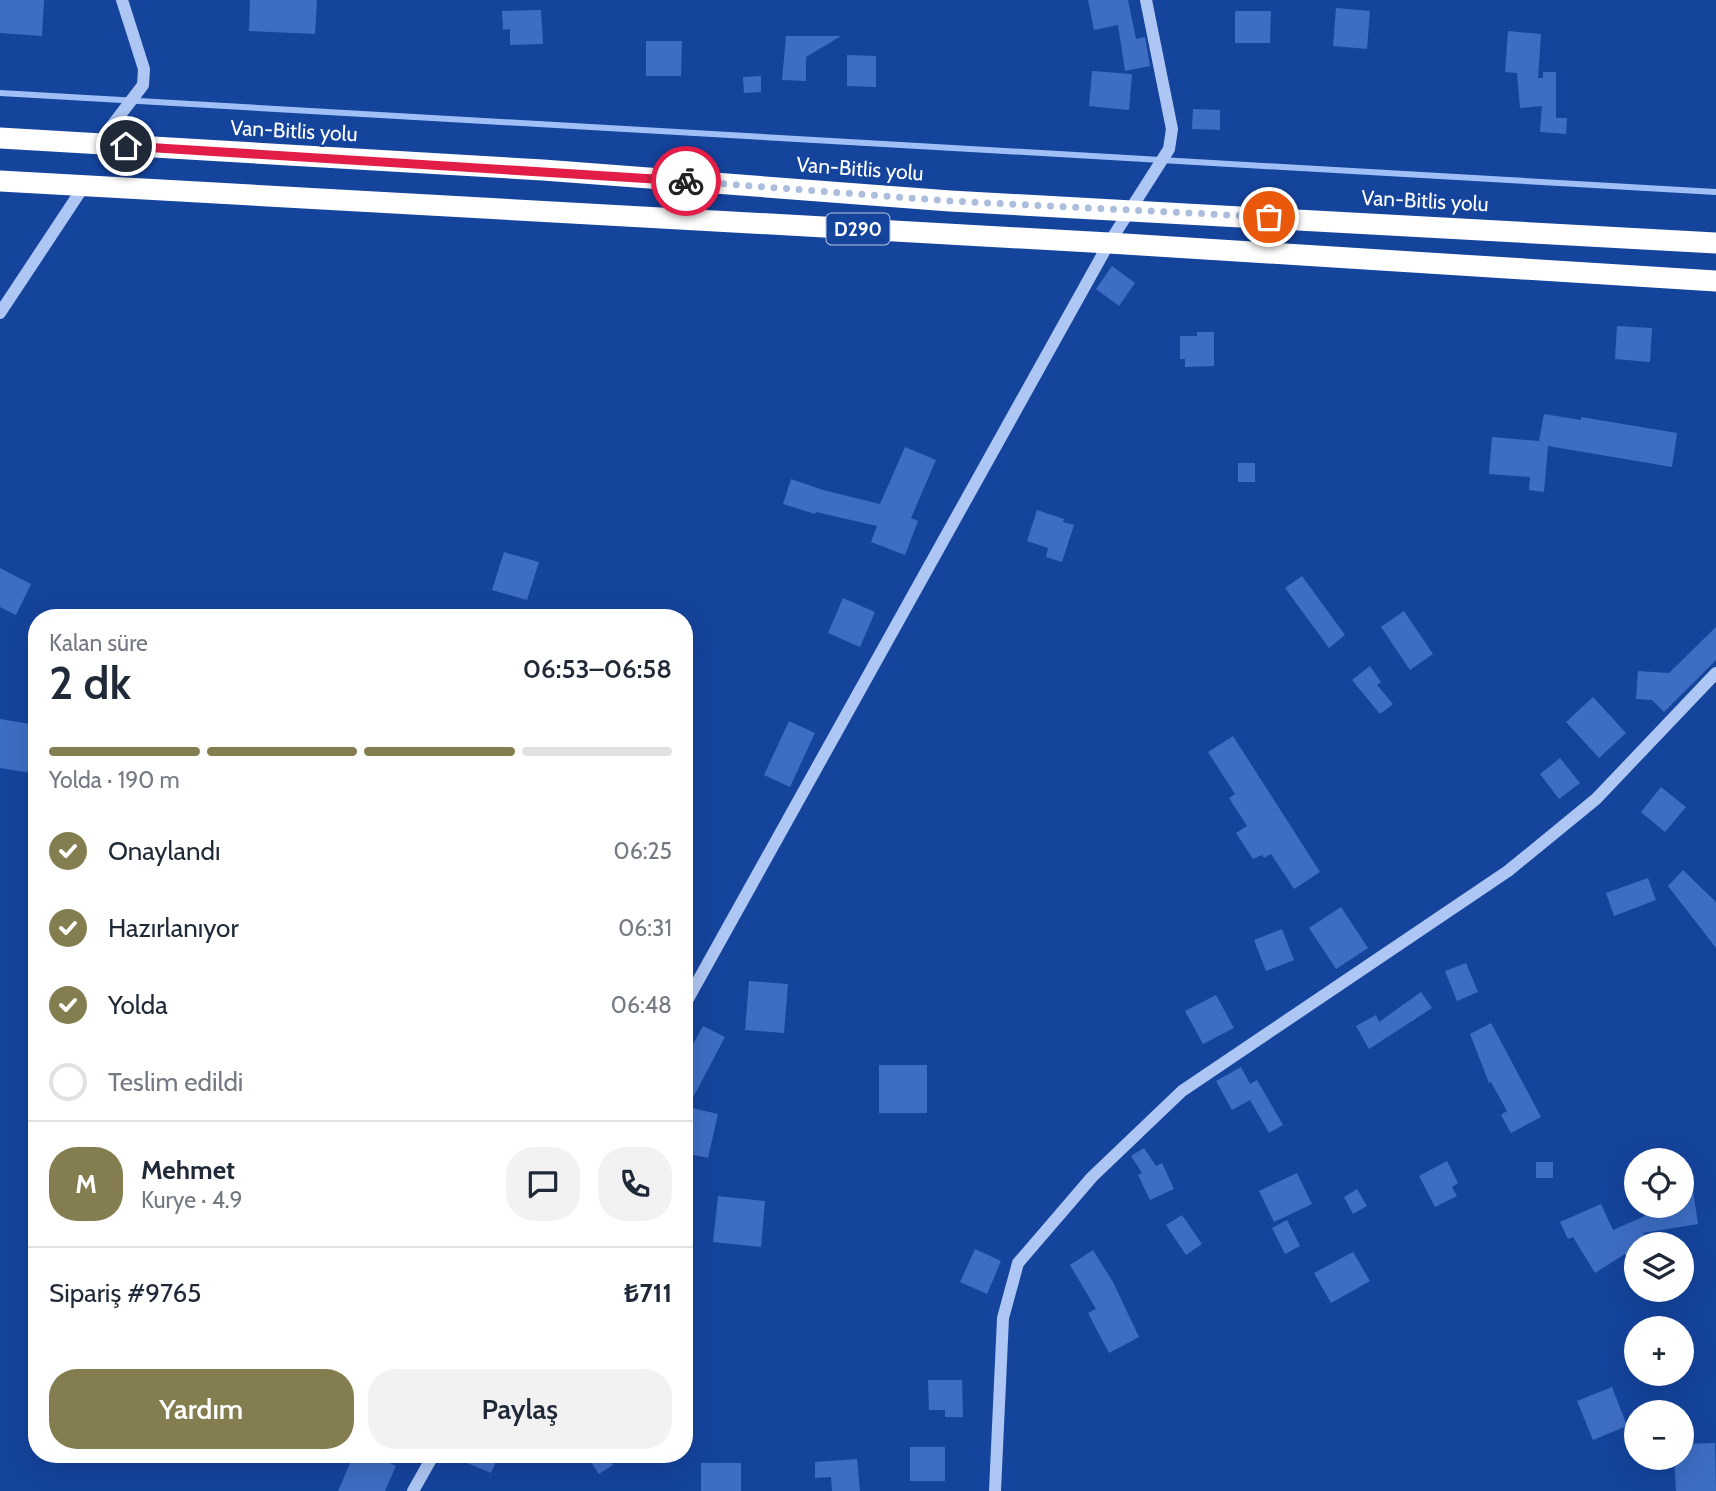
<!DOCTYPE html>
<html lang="tr">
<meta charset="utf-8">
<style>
body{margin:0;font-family:Cabin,sans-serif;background:#f2f2f3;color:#1f2937;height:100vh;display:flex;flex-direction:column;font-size:26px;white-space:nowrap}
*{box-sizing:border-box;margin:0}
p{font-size:23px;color:#747a83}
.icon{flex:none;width:38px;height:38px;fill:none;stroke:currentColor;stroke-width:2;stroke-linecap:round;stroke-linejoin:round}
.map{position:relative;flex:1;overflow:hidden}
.sheet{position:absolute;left:28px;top:609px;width:665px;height:854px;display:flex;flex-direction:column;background:#fff;border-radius:28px;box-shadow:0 7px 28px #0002}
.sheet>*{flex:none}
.fabs{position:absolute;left:1624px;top:1148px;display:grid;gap:14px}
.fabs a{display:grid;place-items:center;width:70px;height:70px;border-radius:50%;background:#fff;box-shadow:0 7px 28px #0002;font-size:35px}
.pin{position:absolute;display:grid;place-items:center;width:60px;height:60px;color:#fff;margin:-30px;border:4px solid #fff;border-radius:50%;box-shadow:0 2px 7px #0007}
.courier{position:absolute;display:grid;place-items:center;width:70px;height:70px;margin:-35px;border:5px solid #e11d48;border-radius:50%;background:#fff;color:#222;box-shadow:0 2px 9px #0007}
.head em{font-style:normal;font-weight:600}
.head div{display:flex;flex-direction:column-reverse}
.head{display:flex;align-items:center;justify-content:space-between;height:119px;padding:0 21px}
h1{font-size:46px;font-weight:600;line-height:52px}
.bar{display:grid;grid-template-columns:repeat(4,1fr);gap:10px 7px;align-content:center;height:84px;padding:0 21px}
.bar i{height:9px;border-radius:5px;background:#e0e1e3}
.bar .selected{background:#847d50}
.bar p{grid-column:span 4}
.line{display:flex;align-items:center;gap:18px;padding:0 21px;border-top:2px solid #e0e1e3}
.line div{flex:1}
.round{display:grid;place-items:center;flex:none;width:74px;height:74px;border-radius:28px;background:#f2f2f3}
ol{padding:0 21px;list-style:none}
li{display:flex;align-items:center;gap:21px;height:77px}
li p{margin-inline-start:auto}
li .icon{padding:7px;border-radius:50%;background:#847d50;color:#fff;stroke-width:4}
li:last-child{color:#747a83}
li i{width:38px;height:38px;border:4px solid #e0e1e3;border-radius:50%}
.cta{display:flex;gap:14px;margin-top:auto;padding:14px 21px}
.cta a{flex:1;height:80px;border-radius:28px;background:#847d50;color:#fff;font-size:28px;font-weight:600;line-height:80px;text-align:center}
.cta a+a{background:#f2f2f3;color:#1f2937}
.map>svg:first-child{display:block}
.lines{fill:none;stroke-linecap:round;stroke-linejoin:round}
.stream{stroke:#9fbff6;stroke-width:6}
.building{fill:#3e6dc4}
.minor{stroke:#adc6f3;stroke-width:12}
.highway{stroke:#fff;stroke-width:21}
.done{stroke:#adbedd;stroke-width:7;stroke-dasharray:0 12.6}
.route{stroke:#e11d48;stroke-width:9}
.labels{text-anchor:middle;stroke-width:5;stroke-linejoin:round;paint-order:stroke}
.shield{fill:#15449d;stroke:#b9c7e2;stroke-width:2}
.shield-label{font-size:19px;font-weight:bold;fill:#fff}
.street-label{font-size:21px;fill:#fff;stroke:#15449d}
</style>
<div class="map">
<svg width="1716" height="1491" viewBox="0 0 1716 1491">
<rect width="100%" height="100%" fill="#15449d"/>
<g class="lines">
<path class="stream" d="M0 93 1716 192"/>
</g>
<path class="building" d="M0 0H44L42 36 0 33Z
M250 0H317L315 34 249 31Z
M1088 0H1128L1136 39 1145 37 1150 66 1125 71 1118 25 1094 30Z
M1336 8 1370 11 1367 49 1333 46Z
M541 10 543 44 510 45V29L503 30 502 11Z
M1235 11H1271L1270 43H1235Z
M1508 31 1541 34 1538 78H1543V72H1556V118H1567L1566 134 1540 132 1542 106 1520 108 1517 73 1505 72Z
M786 36H841L806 57V81L782 80Z
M646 41H682L681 76H646Z
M847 55 876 56V87L847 86Z
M1092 71 1132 74 1129 110 1089 106Z
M761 76V92L744 93 743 77Z
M1193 109 1220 110V130L1192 129Z
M1112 266 1135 283 1119 306 1096 289Z
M1617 326 1652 328 1650 362 1615 359Z
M1197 332H1214V366L1185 367V359H1180V336H1197Z
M1544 414 1581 420V417L1677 433 1672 467 1548 446 1544 492 1529 490 1530 477 1489 474 1492 437 1539 441Z
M905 447 936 460 911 518 918 521 905 555 871 542 877 526 816 512 815 514 783 504 791 479 823 490 880 504Z
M1238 463H1255V482H1238Z
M1037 510 1064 519 1063 522 1074 525 1062 562 1046 557 1048 548 1027 541Z
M504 552 539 562 527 600 492 590Z
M0 568 31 584 16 615 0 607Z
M1302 576 1345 635 1329 648 1285 588Z
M843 598 875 612 860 647 828 633Z
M1404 611 1433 654 1410 670 1381 627Z
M1716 627V660L1664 712 1652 700 1636 699 1638 671 1669 673Z
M1370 666 1381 682 1377 685 1393 704 1380 714 1352 680Z
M1593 697 1626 733 1599 758 1566 722Z
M0 719 37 725V774L0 768Z
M789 721 815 733 790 787 764 775Z
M1233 736 1320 872 1294 889 1271 854 1264 858 1262 855 1253 859 1236 833 1247 826 1229 798 1235 794 1208 752Z
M1560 758 1580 783 1559 799 1540 774Z
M1661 787 1686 807 1665 832 1641 812Z
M1683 870 1716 902V948L1668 886Z
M1648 878 1656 900 1614 916 1606 893Z
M1341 907 1368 948 1336 969 1309 928Z
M1282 929 1294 960 1266 971 1254 940Z
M1466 963 1478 992 1457 1001 1445 971Z
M749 981 788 984 784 1033 745 1030Z
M1421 992 1432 1008 1369 1049 1356 1026 1376 1015 1379 1022Z
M1216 995 1234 1028 1203 1044 1185 1011Z
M1491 1023 1541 1117 1511 1133 1501 1115 1507 1111 1491 1082 1489 1083 1470 1034Z
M703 1026 725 1037 688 1107 718 1114 708 1158 684 1153V1061Z
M879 1065H927V1113H879Z
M1241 1067 1250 1084 1257 1080 1283 1125 1269 1133 1250 1100 1232 1110 1216 1081Z
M1144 1148 1156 1166 1162 1163 1174 1189 1150 1200 1138 1175 1142 1173 1131 1156Z
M1447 1161 1458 1183 1452 1187 1457 1196 1435 1207 1419 1176Z
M1536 1162H1553V1178H1536Z
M1297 1173 1312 1204 1274 1222 1259 1191Z
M1682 1176H1691L1698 1224 1643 1233 1648 1244H1636V1281L1625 1254 1595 1273 1573 1237 1568 1239 1560 1222 1601 1204 1613 1230 1661 1209 1660 1206H1682Z
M1357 1189 1367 1206 1353 1214 1344 1197Z
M718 1196 765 1201 761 1247 713 1242Z
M1182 1215 1202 1244 1186 1255 1166 1225Z
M1287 1220 1300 1246 1285 1254 1272 1228Z
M975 1249 1001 1261 987 1294 960 1282Z
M1093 1250 1113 1282 1139 1337 1109 1353 1088 1313 1096 1309 1070 1265Z
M1353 1252 1370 1281 1331 1303 1314 1273Z
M928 1380H962L963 1417H945V1410H929Z
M1612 1387 1627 1426 1593 1440 1577 1401Z
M1715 1443 1716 1491H1676L1674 1458H1682V1444Z
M910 1447H945V1481H910Z
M354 1454H371L396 1466 385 1491H338Z
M446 1454H499L491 1473Z
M600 1454H606L613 1465 599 1474 591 1462Z
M857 1459 860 1491H832L831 1477 815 1478V1462Z
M701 1463H741V1491H701Z"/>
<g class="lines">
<path class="minor" d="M98 144 143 85 144 69 122 0
M0 313 84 186
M684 1006 1109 243 1169 149 1172 129 1146 0
M413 1491 434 1454
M995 1491 1003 1318 1018 1263 1092 1177 1182 1091 1508 871 1596 799 1716 673"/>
<path class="highway" d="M0 138 543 170 950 201 1716 243
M0 181 1109 243 1716 281"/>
</g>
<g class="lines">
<path class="done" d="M686 181 950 201 1269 217"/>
<path class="route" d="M126 146 686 181"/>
</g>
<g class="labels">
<rect class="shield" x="826.5" y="213.5" width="63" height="31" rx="5"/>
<g class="shield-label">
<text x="858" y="236">D290</text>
</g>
<g class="street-label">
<text transform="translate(294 131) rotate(3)" y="7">Van-Bitlis yolu</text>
<text transform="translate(860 169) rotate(4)" y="7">Van-Bitlis yolu</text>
<text transform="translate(1425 201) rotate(3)" y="7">Van-Bitlis yolu</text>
</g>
</g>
</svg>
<div class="fabs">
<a><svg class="icon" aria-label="locate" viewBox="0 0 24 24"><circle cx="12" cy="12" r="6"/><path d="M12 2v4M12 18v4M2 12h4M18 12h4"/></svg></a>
<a><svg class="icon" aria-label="layers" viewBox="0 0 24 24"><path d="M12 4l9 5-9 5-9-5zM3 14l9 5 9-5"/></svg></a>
<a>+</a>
<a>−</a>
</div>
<div class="pin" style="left:1269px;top:217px;background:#ea580c"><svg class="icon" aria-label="bag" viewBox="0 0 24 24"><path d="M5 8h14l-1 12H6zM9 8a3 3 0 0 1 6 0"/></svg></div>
<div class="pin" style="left:126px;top:146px;background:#1f2937"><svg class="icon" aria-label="home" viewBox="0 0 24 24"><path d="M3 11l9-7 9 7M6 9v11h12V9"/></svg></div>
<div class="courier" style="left:686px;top:181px"><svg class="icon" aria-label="bike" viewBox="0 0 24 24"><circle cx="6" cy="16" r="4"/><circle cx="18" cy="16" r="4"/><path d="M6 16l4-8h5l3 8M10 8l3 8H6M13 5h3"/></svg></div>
<section class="sheet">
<div class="head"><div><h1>2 dk</h1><p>Kalan süre</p></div><em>06:53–06:58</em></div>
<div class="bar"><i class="selected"></i><i class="selected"></i><i class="selected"></i><i></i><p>Yolda · 190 m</p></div>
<ol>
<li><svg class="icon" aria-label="check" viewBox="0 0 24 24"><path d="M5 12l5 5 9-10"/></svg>Onaylandı<p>06:25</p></li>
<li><svg class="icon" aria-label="check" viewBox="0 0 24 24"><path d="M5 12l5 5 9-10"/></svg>Hazırlanıyor<p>06:31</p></li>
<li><svg class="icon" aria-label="check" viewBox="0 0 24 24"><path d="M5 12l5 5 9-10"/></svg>Yolda<p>06:48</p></li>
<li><i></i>Teslim edildi</li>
</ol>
<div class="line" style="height:126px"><b class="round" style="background:#847d50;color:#fff">M</b><div><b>Mehmet</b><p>Kurye · 4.9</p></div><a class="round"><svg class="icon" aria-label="chat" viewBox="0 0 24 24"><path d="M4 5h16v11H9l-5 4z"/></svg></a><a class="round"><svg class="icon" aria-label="phone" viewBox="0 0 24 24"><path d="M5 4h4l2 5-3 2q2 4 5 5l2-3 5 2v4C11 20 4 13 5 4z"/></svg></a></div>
<div class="line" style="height:91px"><div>Sipariş #9765</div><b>₺711</b></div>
<div class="cta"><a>Yardım</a><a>Paylaş</a></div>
</section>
</div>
